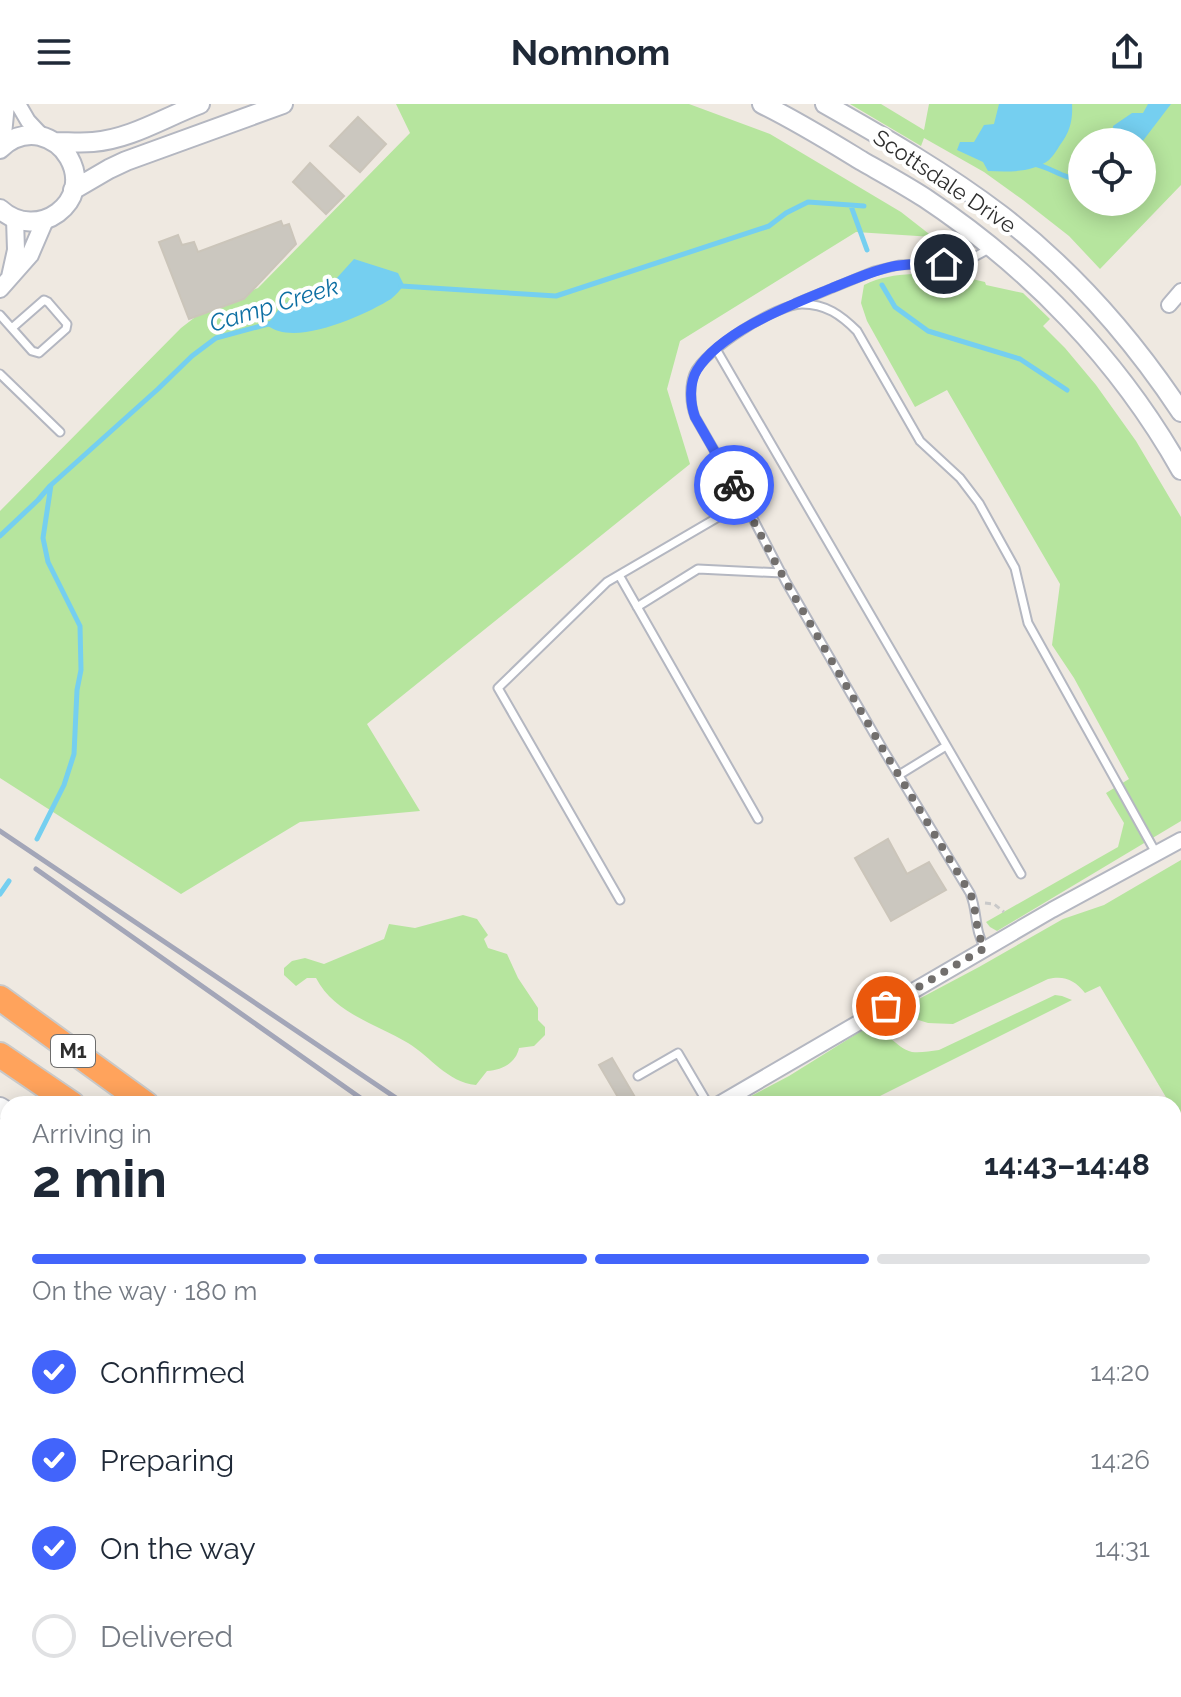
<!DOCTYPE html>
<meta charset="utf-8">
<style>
body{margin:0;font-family:Raleway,sans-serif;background:#f2f2f3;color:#1f2937;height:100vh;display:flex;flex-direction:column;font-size:30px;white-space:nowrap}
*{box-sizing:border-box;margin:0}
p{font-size:26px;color:#747a83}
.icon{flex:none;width:44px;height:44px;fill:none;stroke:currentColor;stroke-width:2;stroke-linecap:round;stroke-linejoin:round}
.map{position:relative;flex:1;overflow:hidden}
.sheet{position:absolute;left:0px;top:992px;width:1182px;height:602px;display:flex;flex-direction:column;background:#fff;border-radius:24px 24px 0 0;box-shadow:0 4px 20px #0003}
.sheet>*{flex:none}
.tools{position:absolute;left:1068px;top:24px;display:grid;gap:16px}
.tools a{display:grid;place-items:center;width:88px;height:88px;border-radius:50%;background:#fff;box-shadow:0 4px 20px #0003;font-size:40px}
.pin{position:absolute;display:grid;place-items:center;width:68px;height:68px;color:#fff;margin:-34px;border:4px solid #fff;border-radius:50%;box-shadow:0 2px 8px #0007}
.courier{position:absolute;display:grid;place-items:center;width:80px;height:80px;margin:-40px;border:6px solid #4264fb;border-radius:50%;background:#fff;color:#222;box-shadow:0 2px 10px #0007}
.head em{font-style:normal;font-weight:700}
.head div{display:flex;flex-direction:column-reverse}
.head{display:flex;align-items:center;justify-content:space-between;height:136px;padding:0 32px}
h1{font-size:52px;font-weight:700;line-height:60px}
.bar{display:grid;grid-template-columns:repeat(4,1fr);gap:12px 8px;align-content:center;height:96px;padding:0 32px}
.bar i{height:10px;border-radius:6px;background:#e0e1e3}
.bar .active{background:#4264fb}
.bar p{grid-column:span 4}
ol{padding:0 32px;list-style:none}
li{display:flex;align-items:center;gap:24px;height:88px}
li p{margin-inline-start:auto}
li .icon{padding:8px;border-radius:50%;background:#4264fb;color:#fff;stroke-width:4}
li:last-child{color:#747a83}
li i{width:44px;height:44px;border:4px solid #e0e1e3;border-radius:50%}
header{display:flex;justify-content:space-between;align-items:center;height:104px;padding:0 32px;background:#fff;font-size:36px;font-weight:700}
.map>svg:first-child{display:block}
.education{fill:#f0e6d1}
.green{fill:#b6e59e;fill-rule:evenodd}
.pitch{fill:#c9ec9a}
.water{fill:#75cff0}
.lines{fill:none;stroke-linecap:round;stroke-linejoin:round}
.stream{stroke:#75cff0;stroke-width:5}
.building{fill:#cbc7bf;stroke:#cbc5ba;stroke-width:2}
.service-casing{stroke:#b4b7c1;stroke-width:11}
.minor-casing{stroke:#b4b7c1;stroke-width:18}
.tertiary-casing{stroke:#b4b7c1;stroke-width:20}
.secondary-casing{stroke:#b4b7c1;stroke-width:22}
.motorway-casing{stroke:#c9c9c9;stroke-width:28}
.path{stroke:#c9c9c9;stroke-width:3;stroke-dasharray:6 4;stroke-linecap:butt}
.service{stroke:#fff;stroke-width:7}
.minor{stroke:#fff;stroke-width:14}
.tertiary{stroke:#fff;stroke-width:16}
.secondary{stroke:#fff;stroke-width:18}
.motorway{stroke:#ffa35c;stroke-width:24}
.rail{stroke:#a3a6b8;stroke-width:5}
.done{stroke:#726f6d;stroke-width:8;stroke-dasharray:0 14.4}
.route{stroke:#4264fb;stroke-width:10}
.labels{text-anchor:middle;stroke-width:8;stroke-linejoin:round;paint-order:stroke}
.shield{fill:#fff;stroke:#6d6d6d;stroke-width:2}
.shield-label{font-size:20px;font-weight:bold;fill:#2e2e2e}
.street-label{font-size:22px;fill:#2e2e2e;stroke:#fff}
.water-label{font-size:24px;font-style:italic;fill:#0d6fa3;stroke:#fff}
</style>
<header><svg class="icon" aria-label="menu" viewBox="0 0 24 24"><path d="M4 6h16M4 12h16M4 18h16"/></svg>Nomnom<svg class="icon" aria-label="share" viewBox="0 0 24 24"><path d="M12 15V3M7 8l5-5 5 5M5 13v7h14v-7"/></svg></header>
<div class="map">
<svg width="1181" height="1593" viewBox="0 0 1181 1593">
<rect width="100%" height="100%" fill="#efe9e1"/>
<path class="education" d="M8 1442V1586H720L726 1593H0V1450Z"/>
<path class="green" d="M396 0H689L770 30 901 108 933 133 856 128 680 237 667 285 690 360 367 620 420 707 300 718 181 790 0 674V407L181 224 207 204 258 184 410 29Z
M850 0H881L924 26 929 0H1181V81L1100 165 1069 132 1023 96 984 68 924 34 921 42ZM1082 38H1142V98H1082Z
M912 170 959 172 985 178 986 181 1023 189 1050 215 1043 222 1065 244 1096 281 1136 337 1181 413V717L997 827 990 823 986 818 1118 743 1124 719 1106 689 1129 675 1074 574 1052 541 1060 480 947 286 915 303 867 217 861 199 864 181C880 173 895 171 912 170Z
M1181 756V1018L1174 1006V1000H1170L1100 882 1085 889C1075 876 1064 871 1048 875L953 920 928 919 912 914 911 906 915 897 979 863 1063 815 1104 801Z
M463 811 477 815 488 831 484 835 488 844 507 850 518 874 538 904V916L545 923V931L534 942 519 944C516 959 502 966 487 967L476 981C447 978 431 953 408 939 376 920 334 909 316 874H307L296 882 284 871V864L292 857 305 854 324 860 384 835 389 820 415 824Z
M1055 891 1062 892 1072 896 864 1000H736L789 972 866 924C886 922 894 944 912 948 921 949 930 947 939 946Z
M1181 1023V1286L1174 1284V1031Z"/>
<path class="pitch" d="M0 1040 8 1045V1434L0 1442Z"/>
<path class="water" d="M999 0H1072C1073 16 1070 28 1060 41 1057 46 1053 52 1049 56 1032 69 1007 68 988 67L983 58 957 46 960 38H974L984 21 994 20Z
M1148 0H1171L1142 38H1114L1113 22 1132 9H1143Z
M354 155 398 169 404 181C400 186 396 191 391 195 365 211 294 244 267 221L281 202 310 186 335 176Z
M138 1586H176L181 1593H139Z"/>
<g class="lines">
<path class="stream" d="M1034 60C1051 63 1064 76 1082 75
M851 102 867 146
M882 181 895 203 928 227 1020 255 1067 286
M401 182 556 192 769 122 786 109 808 98 864 102
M0 432 38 396 50 382
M37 735 64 681 74 650 77 586 81 566 80 522 48 458 43 434 51 381 158 285 192 252 216 234 272 219
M0 790 9 777
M0 1388 8 1393"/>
</g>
<path class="building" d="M358 13 386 40 360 68 330 42Z
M310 59 344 92 326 110 293 78Z
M281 117 283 122 289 120 296 140 244 195 189 215 159 138 178 131 182 141 194 138 198 148Z
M888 735 907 770 929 758 946 786 891 817 855 754Z
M612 954 639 1000H622L599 961Z"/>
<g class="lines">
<defs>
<path id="service" d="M796 199 874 167 899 161 965 158 989 145
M0 211 32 247 39 249 66 225 67 220 48 198 44 196 12 224
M716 245 1021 770
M0 270 60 328
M744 398 619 471 758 715
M619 471 607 478 498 584 620 796
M637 503 698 465 782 469
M899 671 946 642
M985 844C974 827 978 807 970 789L884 647 786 478 748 405 695 313C690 300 689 283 694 270 704 246 777 200 802 200 826 200 841 211 857 227L920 337 960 374 979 399 1015 464 1028 519 1156 749
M638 972 678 949 708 1000"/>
<path id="minor" d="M18 0 28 17 43 33
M3 41 7 0
M1169 201 1181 187
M719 1000 1052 806 1181 736
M1174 1320 1181 1323"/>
<path id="tertiary" d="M10 173 16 146 15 115
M0 185 30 151 45 116"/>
<path id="secondary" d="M762 0C797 17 829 37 862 57 883 69 905 81 925 94 1030 164 1119 256 1181 366
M825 0C885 34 946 69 1001 111 1071 165 1132 234 1181 308
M55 38C68 38 81 39 93 38 131 35 165 13 200 0
M0 45C11 34 25 29 40 32 52 35 63 43 69 54 94 98 37 139 0 105
M73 86 109 65 126 57 283 0
M0 1003 8 1008
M777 1586 785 1593"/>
<path id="motorway" d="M0 894 146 1000
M0 951 72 1000
M844 1586 852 1593
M886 1586 896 1593
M957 1586 966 1593
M1023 1586 1032 1593"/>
</defs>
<use href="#service" class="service-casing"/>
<use href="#minor" class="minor-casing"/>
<use href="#tertiary" class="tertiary-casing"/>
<use href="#secondary" class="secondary-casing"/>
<use href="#motorway" class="motorway-casing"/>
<path class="path" d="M985 799 994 800 1004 808
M0 1031 8 1035
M1174 1267 1181 1269
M1174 1303 1181 1305
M1174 1338 1181 1340
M0 1428 8 1421
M1174 1440 1181 1430"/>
<use href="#service" class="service"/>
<use href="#minor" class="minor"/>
<use href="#tertiary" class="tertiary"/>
<use href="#secondary" class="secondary"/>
<use href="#motorway" class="motorway"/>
<path class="rail" d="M0 727 405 1000
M36 765 369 1000
M1174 1517 1181 1522
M1174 1556 1181 1561"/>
</g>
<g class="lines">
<path class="done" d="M734 381 786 478 884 647 970 789C978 807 974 827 985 844L886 902"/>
<path class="route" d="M734 381 695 313C690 299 689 279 697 266 721 227 791 201 832 184 853 176 873 166 895 162 911 159 928 160 944 160"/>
</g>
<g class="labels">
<rect class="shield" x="51" y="931" width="44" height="32" rx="6"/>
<g class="shield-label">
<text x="73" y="954">M1</text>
</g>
<g class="street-label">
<text transform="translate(945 77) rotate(34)" y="8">Scottsdale Drive</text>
</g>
<g class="water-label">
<text transform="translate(274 201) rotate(-17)" y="8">Camp Creek</text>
</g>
</g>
</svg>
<div class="tools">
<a><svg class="icon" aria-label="locate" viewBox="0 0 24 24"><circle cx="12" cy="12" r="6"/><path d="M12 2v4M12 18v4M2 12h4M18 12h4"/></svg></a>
</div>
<div class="pin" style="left:886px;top:902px;background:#ea580c"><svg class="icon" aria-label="bag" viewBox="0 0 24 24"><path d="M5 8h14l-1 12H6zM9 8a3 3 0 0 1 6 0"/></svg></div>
<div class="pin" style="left:944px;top:160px;background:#1f2937"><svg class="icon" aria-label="home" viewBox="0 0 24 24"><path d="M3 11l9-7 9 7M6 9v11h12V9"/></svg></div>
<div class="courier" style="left:734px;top:381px"><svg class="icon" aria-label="bike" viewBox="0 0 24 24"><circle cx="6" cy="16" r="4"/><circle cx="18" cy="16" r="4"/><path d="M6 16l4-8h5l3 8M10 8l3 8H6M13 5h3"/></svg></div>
<section class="sheet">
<div class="head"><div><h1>2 min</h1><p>Arriving in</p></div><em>14:43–14:48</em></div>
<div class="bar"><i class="active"></i><i class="active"></i><i class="active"></i><i></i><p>On the way · 180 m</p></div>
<ol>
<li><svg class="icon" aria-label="check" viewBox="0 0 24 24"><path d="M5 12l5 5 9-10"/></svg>Confirmed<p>14:20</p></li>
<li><svg class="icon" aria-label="check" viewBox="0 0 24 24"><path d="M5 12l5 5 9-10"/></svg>Preparing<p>14:26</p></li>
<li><svg class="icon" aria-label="check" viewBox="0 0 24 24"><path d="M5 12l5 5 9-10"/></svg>On the way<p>14:31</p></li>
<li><i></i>Delivered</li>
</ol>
</section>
</div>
